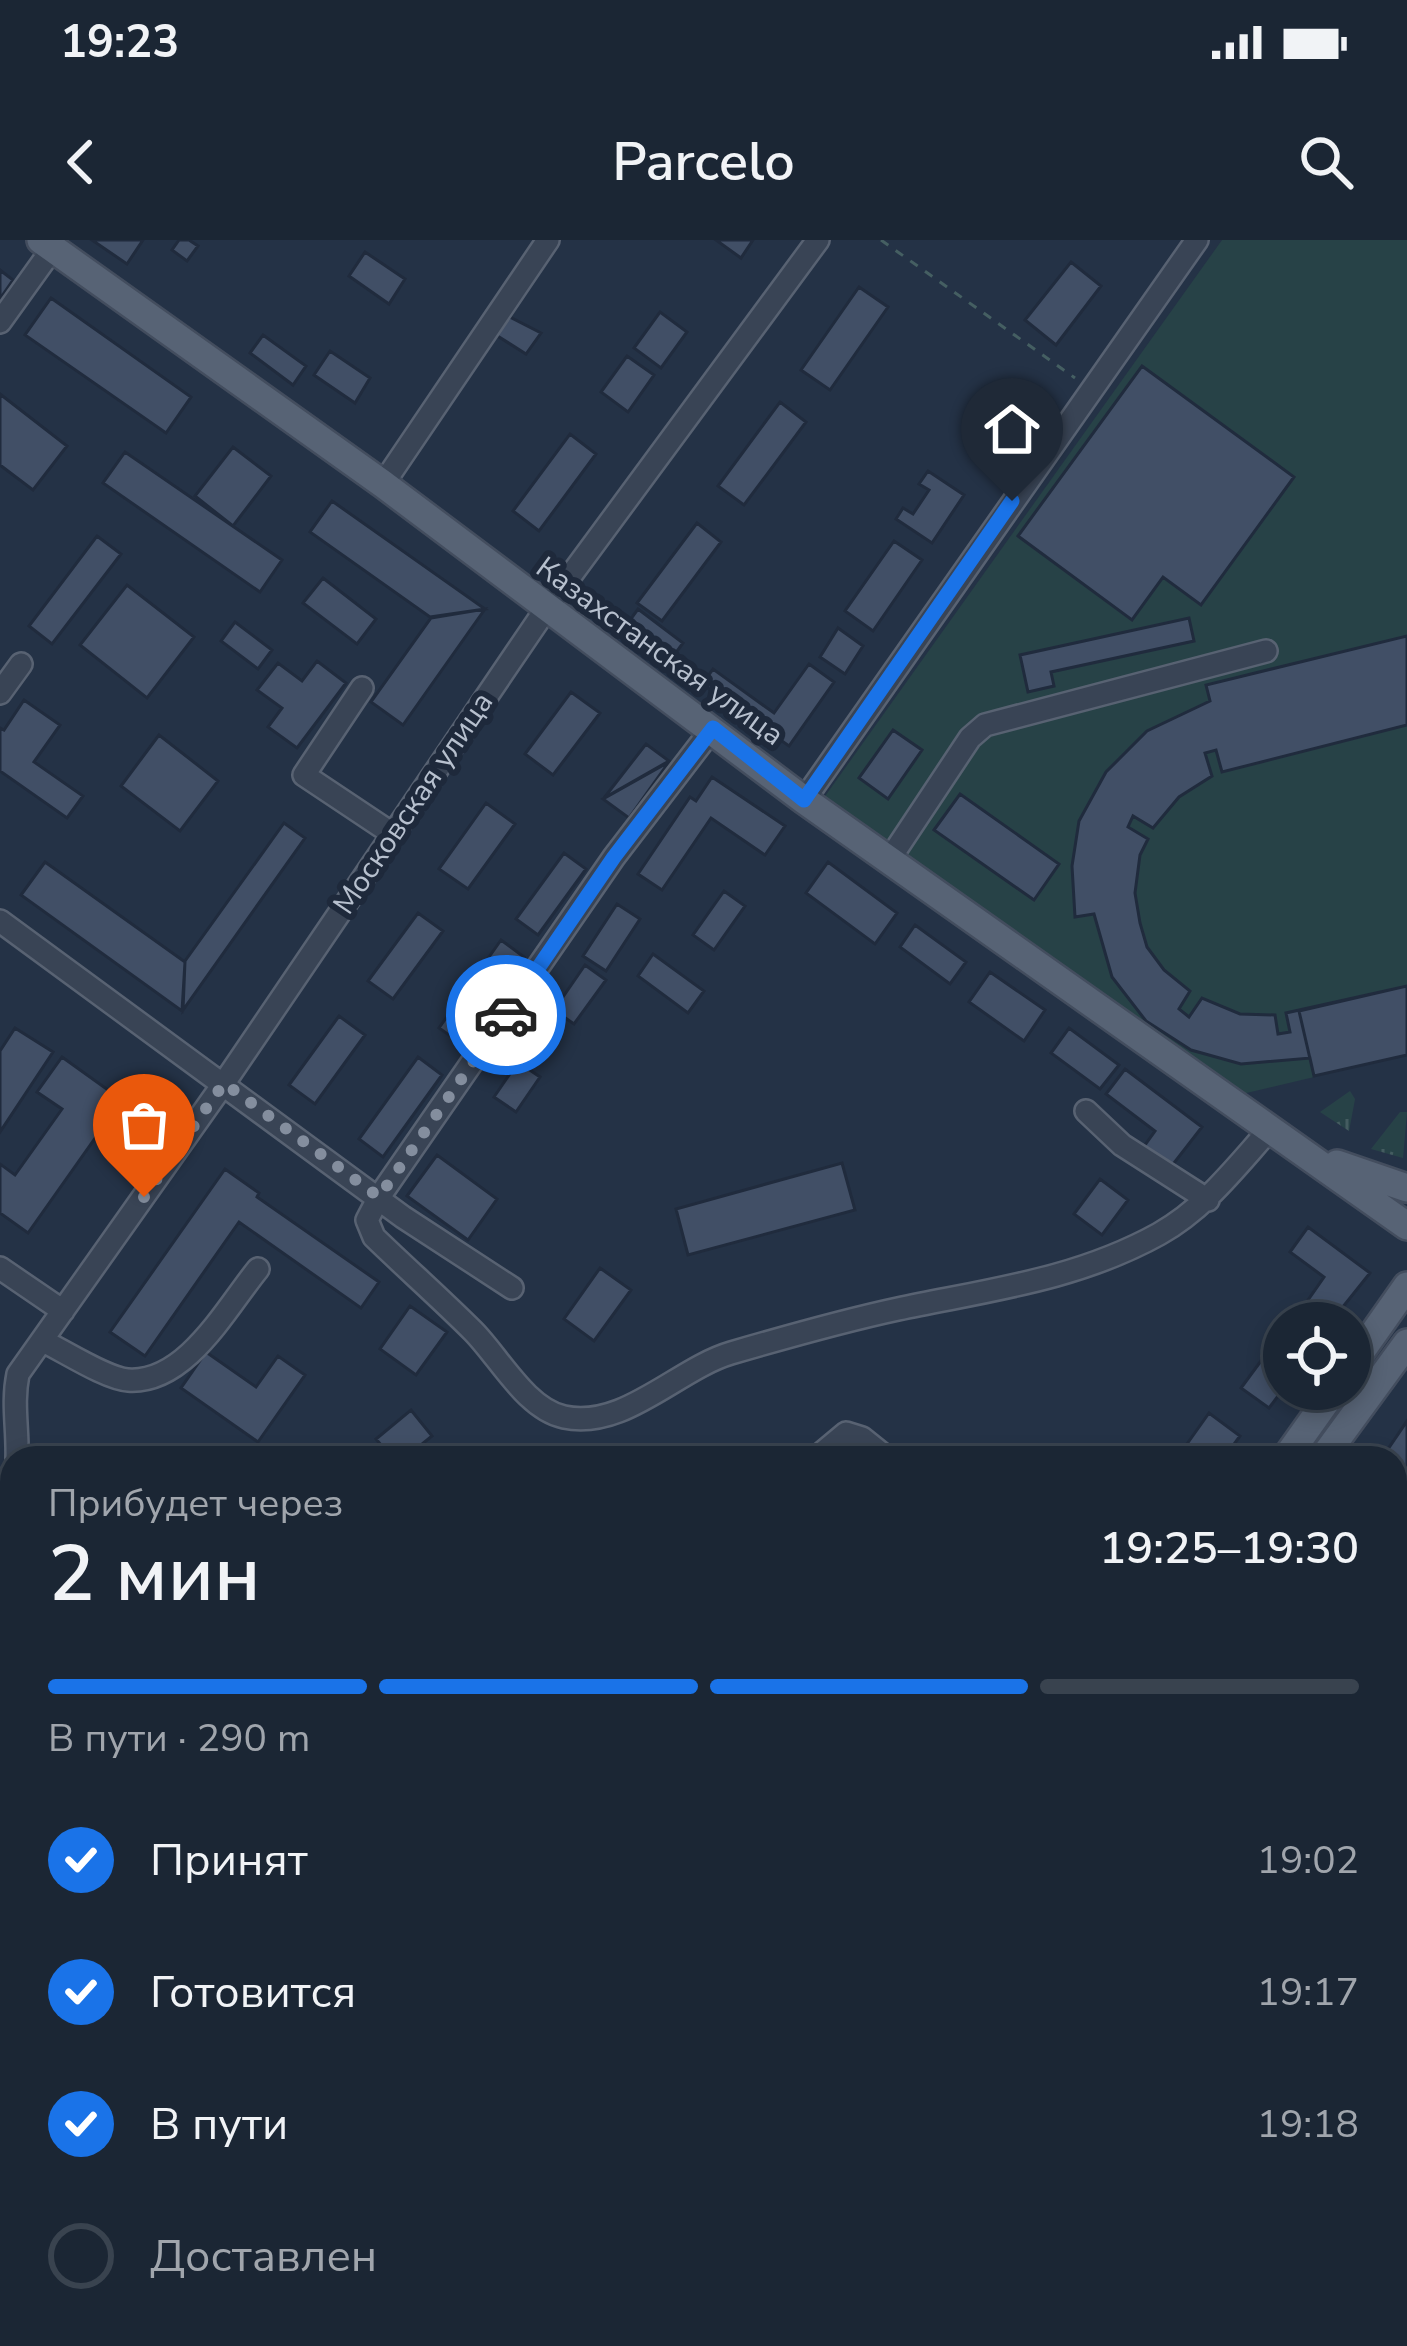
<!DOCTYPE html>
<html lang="ru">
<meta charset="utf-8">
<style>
body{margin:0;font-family:"Nunito Sans",sans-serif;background:#242e3c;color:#f1f3f6;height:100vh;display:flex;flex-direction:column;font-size:45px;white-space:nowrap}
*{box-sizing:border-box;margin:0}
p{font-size:39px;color:#a0a5ac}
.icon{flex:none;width:66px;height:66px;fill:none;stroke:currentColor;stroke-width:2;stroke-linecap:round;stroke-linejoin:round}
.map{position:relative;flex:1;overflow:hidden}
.panel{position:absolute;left:0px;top:1206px;width:1407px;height:900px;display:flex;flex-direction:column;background:#1b2634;border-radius:36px 36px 0 0;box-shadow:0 6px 18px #0003,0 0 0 3px #39434f}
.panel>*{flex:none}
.buttons{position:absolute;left:1263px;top:1062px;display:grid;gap:24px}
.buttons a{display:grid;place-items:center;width:108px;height:108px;border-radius:50%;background:#1b2634;box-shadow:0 6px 18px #0003,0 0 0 3px #39434f;font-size:60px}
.pin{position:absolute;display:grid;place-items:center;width:102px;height:102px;color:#fff;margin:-123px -51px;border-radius:50% 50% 50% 0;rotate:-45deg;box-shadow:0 0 12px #0007}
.pin .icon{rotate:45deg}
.courier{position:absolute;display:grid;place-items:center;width:120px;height:120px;margin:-60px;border:9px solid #1a73e8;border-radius:50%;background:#fff;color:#222;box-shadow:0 3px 15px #0007}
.headline em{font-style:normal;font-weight:600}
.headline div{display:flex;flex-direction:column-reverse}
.headline{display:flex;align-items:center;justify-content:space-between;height:204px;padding:0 48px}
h1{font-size:78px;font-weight:600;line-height:90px}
.bar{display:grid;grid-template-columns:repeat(4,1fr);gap:18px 12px;align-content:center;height:144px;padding:0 48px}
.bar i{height:15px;border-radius:9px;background:#39434f}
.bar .current{background:#1a73e8}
.bar p{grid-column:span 4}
ol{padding:0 48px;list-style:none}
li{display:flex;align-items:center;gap:36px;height:132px}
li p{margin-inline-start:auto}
li .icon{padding:12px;border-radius:50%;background:#1a73e8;color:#fff;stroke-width:4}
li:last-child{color:#a0a5ac}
li i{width:66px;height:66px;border:6px solid #39434f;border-radius:50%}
.status{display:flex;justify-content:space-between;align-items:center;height:84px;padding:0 60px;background:#1b2634;direction:ltr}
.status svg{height:33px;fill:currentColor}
header{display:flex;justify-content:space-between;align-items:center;height:156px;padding:0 48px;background:#1b2634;font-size:54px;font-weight:600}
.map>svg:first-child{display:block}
.grass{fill:url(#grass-tufts)}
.pitch{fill:#274247}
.building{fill:#414f66;stroke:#202b3d;stroke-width:3}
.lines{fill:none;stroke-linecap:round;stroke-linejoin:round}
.minor-casing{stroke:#586272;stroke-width:26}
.major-casing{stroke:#434d5e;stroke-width:32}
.path{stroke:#455f62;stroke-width:3;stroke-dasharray:9 9;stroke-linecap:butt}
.minor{stroke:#394455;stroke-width:21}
.major{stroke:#576375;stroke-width:27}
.done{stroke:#848e9e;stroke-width:12;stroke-dasharray:0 21.6}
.route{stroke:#1a73e8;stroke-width:15}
.labels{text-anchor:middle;stroke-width:12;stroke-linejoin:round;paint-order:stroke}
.street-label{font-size:30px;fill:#b7c0ce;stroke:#1e293b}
</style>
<div class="status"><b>19:23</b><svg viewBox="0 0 49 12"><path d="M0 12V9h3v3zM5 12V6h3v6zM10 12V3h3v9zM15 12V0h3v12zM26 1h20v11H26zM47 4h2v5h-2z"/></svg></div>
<header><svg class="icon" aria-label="back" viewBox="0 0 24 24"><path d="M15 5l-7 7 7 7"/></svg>Parcelo<svg class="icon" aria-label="search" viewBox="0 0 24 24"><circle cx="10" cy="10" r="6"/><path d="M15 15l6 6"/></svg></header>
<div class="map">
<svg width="1407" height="2106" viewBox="0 0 1407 2106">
<defs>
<pattern id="grass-tufts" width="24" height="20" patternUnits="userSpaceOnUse" patternTransform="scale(3)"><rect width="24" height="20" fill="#274247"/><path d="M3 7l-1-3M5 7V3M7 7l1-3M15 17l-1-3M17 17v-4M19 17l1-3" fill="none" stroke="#445c60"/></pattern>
</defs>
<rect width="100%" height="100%" fill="#243246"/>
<path class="grass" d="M1350 851 1355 859 1349 891 1320 872Z
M1400 872H1407L1403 918 1371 909Z
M12 1442V1523L0 1515V1447Z
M0 1681 12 1691V1707L1 1725 12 1735V1942L0 1959Z"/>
<path class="pitch" d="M1222 0H1407V815L1238 855 823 559Z"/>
<path class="building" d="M92 0H143L127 24Z
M179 0H189L198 6 187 21 172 10Z
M716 0H753L741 18Z
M365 12 405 39 389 64 349 36Z
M1071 22 1101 46 1056 105 1025 80Z
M0 30 13 40 0 59Z
M859 47 888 67 830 150 801 130Z
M51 58 191 157 166 193 25 95Z
M660 72 687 92 661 128 634 108Z
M508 76 541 93 526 114 496 95Z
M263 95 306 126 293 145 250 113Z
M330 111 370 138 355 163 314 135Z
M627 116 654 135 628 172 601 152Z
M1142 126 1294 237 1201 365 1163 337 1132 380 1018 296Z
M996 151 1021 167 993 208 969 191Z
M0 154 67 206 33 250 0 225Z
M780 162 806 182 744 265 718 246Z
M570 194 596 214 539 291 513 271Z
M233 207 271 236 233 286 195 256Z
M125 212 282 320 260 352 103 243Z
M928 231 964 255 932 303 896 279 903 268 913 274 929 250 919 244Z
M332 261 485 369 430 377 310 292Z
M697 283 721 302 662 381 637 363Z
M97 296 121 314 52 404 29 386Z
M894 301 922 320 873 391 845 371Z
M323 338 376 379 357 404 303 363Z
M127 345 194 397 147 458 80 405Z
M485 369 403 485 371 462 431 378Z
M638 369 683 403 675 414 630 380Z
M1189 378 1194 401 1051 432 1054 446 1028 452 1020 415Z
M235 382 272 410 258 429 221 401Z
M838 388 863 406 845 434 820 417Z
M1407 396V485L1222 532 1216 510 1205 513 1212 536 1179 557 1153 588 1133 576 1128 587 1148 599 1140 615 1135 653 1140 683 1147 707 1164 730 1190 751 1179 769 1189 777 1202 758 1240 774 1275 775 1278 794 1290 792 1286 773 1407 746V815L1314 836 1310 818 1241 824 1191 810 1146 781 1112 737 1094 674 1075 677 1072 626 1079 581 1106 532 1147 491 1210 461 1206 445Z
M317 421 346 443 297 508 268 487 282 468 257 450 278 423 302 441Z
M809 424 834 442 789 506 702 444 713 429 774 473Z
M571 452 600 473 553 535 525 514Z
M24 460 60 485 34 522 83 556 67 578 0 531V488L4 490Z
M893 490 922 510 888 559 859 538Z
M159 495 218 541 180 591 121 546Z
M646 504 669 521 604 558Z
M669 522 629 578 603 559Z
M712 537 785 586 765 615 711 578 662 650 638 634 690 557 696 561Z
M960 554 1059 624 1034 660 934 590Z
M486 563 515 584 468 649 439 629Z
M284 583 305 598 183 770 185 721Z
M564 613 586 629 538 695 516 679Z
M45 622 185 722 182 771 21 655Z
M828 622 897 673 875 704 806 653Z
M724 651 745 666 714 710 693 695Z
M617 664 640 679 606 731 583 716Z
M418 673 443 691 393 759 368 741Z
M915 685 966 722 950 744 900 707Z
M501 700 524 717 462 804 439 788Z
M653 714 704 751 688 773 638 736Z
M585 725 606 740 574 784 554 770Z
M990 732 1045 770 1024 801 969 762Z
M1407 746V815L1314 836 1299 771Z
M339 776 365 795 315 864 289 845Z
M15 788 53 812 0 892V811Z
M1069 788 1119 825 1100 849 1051 813Z
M62 817 122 860 28 993 0 973V924L15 935 62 869 37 852Z
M418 817 442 835 383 917 359 899Z
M518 822 540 837 516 872 494 857Z
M1125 829 1202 887 1167 932 1140 912 1155 891 1106 854Z
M437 915 497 959 468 1000 407 956Z
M842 923 855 970 688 1015 676 969Z
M225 929 259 953 257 957 379 1042 361 1068 239 982 145 1116 110 1092Z
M1100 939 1128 960 1102 995 1074 974Z
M1308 987 1370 1033 1330 1083H1292L1324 1037 1290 1012Z
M600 1028 631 1050 594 1101 564 1079Z
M410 1066 447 1092 416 1135 380 1109Z
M1269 1110 1284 1136V1148L1269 1168 1241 1148Z
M206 1112 256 1147 278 1116 305 1135 258 1202 181 1148Z
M411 1170 432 1196 405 1218H392L376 1199Z
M1209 1173 1240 1196 1224 1218H1177Z
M1407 1181V1237L1395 1254V1218H1382Z
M0 1364 12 1373V1428L1 1443Z
M1395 1611 1407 1620V1658L1395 1649Z
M1395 1866 1407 1875V1914L1395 1905Z
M178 2094H215L206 2106H194Z
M358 2094H369L385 2106H349Z
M502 2094H554L545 2106H494Z
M1279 2094H1334L1351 2106H1296Z"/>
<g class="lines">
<defs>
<path id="minor" d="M0 82 53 8
M383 244 548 0
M362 448 304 535 391 593
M0 453 21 424
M713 488 614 617 379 957 367 980 374 997C407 1029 441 1059 473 1091 499 1117 526 1169 564 1177 624 1190 677 1129 731 1113 786 1097 842 1081 898 1069 988 1050 1076 1040 1159 994 1205 968 1235 928 1270 889
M804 560 1197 0
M889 620 970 498 985 485 1266 411
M0 681 403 977 512 1048
M1086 871 1122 905 1208 960
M0 1028 63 1071
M43 1101C64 1111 107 1139 128 1140 186 1144 226 1068 258 1029
M17 1218C18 1189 12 1163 18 1134L224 843 546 369 818 0
M816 1218 846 1193 862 1198 887 1218
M0 1288 12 1254
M1395 1448 1407 1430
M1395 1491 1407 1499
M1395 1595 1407 1604
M1395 1707 1407 1715
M1395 1920 1407 1929
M1395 2087 1407 2072
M941 2106 950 2094"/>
<path id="major" d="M41 0 383 244 804 560 1407 986
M1337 924 1407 948
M1350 1127 1407 1046
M1286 1218 1335 1149
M1323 1218 1407 1103
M0 1554 12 1563
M0 2011 12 1994
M1036 2094 1053 2106
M639 2106 647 2094
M693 2106 702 2094"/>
</defs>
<use href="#minor" class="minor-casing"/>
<use href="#major" class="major-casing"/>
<path class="path" d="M881 0 1075 138
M0 1695 12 1680
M723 2105 731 2094"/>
<use href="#minor" class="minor"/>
<use href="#major" class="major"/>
</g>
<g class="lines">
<path class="done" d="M144 957 224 843 379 957 506 775"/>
<path class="route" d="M506 775 614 617 713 488 804 560 1012 261"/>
</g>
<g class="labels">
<g class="street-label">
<text transform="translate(660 411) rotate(36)" y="10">Казахстанская улица</text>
<text transform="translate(413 563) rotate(-56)" y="10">Московская улица</text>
</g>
</g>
</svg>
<div class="buttons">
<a><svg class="icon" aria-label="locate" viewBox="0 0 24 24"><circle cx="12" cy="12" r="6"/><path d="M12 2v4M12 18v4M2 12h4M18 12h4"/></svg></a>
</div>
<div class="pin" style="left:144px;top:957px;background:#ea580c"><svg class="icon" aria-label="bag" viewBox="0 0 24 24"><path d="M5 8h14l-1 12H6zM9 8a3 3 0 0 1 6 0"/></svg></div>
<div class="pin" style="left:1012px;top:261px;background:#1f2937"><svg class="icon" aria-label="home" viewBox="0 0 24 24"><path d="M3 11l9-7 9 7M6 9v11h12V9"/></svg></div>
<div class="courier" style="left:506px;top:775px"><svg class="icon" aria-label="car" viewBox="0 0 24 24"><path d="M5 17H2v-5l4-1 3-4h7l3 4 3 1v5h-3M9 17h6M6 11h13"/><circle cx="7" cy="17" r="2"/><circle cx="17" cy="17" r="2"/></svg></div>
<section class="panel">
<div class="headline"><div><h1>2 мин</h1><p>Прибудет через</p></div><em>19:25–19:30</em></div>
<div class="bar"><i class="current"></i><i class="current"></i><i class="current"></i><i></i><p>В пути · 290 m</p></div>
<ol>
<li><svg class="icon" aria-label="check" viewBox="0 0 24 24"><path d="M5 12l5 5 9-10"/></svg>Принят<p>19:02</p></li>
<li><svg class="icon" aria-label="check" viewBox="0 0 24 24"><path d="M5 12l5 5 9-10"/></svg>Готовится<p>19:17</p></li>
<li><svg class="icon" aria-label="check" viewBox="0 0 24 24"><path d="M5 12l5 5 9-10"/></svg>В пути<p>19:18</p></li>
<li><i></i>Доставлен</li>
</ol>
</section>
</div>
